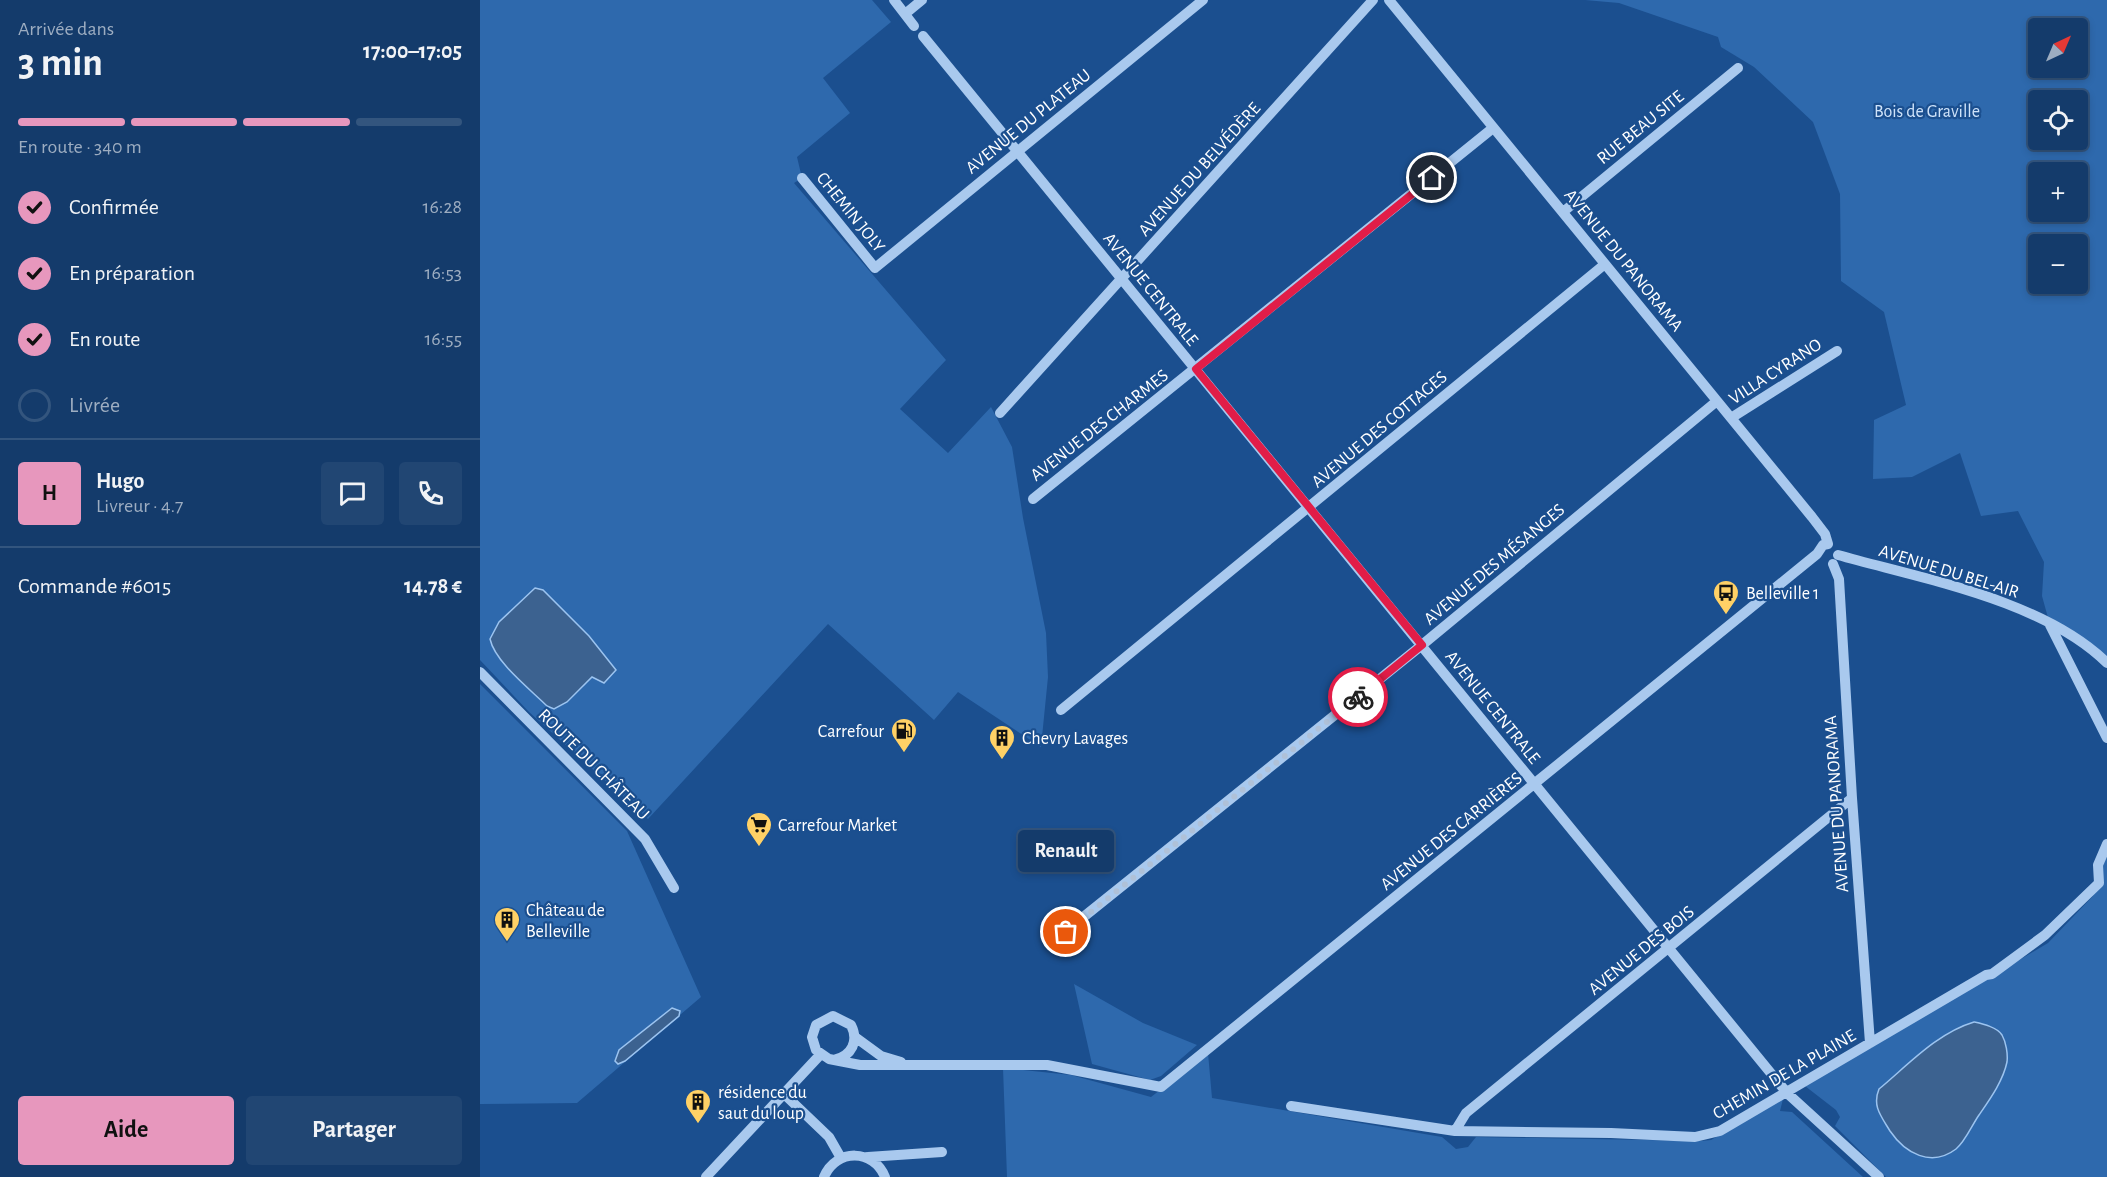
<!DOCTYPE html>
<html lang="fr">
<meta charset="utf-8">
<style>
body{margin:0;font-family:"Alegreya Sans",sans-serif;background:#214673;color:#f1f3f6;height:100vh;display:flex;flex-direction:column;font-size:22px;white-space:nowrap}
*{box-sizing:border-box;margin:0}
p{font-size:20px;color:#9dadc1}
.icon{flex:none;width:33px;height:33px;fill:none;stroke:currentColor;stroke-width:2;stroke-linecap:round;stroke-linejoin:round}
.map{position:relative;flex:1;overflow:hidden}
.sheet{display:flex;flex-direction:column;background:#143b6b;width:480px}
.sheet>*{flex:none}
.needle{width:39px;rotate:44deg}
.fabs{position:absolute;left:1548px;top:18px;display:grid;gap:12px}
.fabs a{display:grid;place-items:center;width:60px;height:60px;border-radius:6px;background:#143b6b;box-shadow:0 3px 9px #0003,0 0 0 2px #33557e;font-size:30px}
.pin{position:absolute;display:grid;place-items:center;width:51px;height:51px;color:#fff;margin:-26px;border:3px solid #fff;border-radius:50%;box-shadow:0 2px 6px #0007}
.courier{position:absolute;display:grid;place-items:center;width:60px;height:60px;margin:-30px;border:4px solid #e11d48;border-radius:50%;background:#fff;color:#222;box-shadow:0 2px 8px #0007}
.bubble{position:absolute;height:42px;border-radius:6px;background:#143b6b;box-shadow:0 3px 9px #0003,0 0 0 2px #33557e;font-size:20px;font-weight:600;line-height:42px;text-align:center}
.overview em{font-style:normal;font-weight:600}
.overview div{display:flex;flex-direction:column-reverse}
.overview{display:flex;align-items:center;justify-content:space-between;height:102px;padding:0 18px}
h1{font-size:39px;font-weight:600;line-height:45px}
.bar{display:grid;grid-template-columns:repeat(4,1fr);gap:9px 6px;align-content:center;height:72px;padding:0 18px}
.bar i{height:8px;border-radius:4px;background:#33557e}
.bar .on{background:#e797bd}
.bar p{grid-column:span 4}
.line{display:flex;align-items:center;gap:15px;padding:0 18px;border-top:2px solid #33557e}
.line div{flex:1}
.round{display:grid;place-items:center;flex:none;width:63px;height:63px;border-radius:6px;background:#214673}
ol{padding:0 18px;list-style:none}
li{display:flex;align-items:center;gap:18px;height:66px}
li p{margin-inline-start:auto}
li .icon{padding:6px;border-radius:50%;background:#e797bd;color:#111;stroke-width:4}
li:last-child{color:#9dadc1}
li i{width:33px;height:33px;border:3px solid #33557e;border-radius:50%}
.cta{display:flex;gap:12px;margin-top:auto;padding:12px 18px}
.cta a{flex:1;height:69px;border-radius:6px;background:#e797bd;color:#111;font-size:24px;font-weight:600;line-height:69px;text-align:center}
.cta a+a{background:#214673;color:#f1f3f6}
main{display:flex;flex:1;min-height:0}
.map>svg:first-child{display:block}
.green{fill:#2e69ad;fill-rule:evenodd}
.water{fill:#3c6290;stroke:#9cc4f0;stroke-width:1.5}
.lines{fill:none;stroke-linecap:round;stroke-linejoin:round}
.minor{stroke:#a9c9ee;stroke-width:10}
.done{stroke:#afc1d8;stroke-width:6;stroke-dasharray:0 10.8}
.route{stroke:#e11d48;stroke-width:8}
.labels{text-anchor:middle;stroke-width:4.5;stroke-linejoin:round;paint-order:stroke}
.park-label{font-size:18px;fill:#cfe3fa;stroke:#1b4f8f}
.street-label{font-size:18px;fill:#fff;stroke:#1b4f8f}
.poi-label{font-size:18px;fill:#fff;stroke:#1b4f8f;text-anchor:start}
</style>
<main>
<section class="sheet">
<div class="overview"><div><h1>3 min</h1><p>Arrivée dans</p></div><em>17:00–17:05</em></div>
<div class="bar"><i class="on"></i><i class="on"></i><i class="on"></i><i></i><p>En route · 340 m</p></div>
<ol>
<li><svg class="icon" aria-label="check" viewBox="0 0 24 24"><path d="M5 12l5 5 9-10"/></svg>Confirmée<p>16:28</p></li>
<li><svg class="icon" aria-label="check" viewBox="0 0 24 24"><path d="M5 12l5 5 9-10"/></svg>En préparation<p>16:53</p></li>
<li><svg class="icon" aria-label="check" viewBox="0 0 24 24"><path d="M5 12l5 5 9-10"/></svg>En route<p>16:55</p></li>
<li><i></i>Livrée</li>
</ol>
<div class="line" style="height:108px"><b class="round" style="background:#e797bd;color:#111">H</b><div><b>Hugo</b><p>Livreur · 4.7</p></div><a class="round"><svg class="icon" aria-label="chat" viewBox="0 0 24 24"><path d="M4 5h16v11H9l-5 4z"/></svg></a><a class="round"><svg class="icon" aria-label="phone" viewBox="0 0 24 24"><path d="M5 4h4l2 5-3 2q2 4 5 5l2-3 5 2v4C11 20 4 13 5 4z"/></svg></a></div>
<div class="line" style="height:78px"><div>Commande #6015</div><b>14.78 €</b></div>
<div class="cta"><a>Aide</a><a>Partager</a></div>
</section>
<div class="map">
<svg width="1627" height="1177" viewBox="0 0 1627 1177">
<rect width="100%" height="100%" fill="#1b4f8f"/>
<path class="green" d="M0 0H392L411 22 343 78 370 113 317 157 322 178 314 183 466 360 420 409 468 453 511 407 532 447 543 518 566 633 568 677 561 747 478 692 454 720 348 624 168 819 49 712 0 660Z
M1105 0H1627V663L1570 625 1562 596 1564 562 1538 511 1501 516 1480 453 1432 477 1393 479 1394 420 1426 405 1404 312 1361 281 1360 194 1333 122 1274 67 1241 47 1238 37 1139 3ZM1558 28H1598V68H1558ZM1558 100H1598V140H1558ZM1558 172H1598V212H1558ZM1558 244H1598V284H1558Z
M0 684 147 831 221 997 97 1103 0 1104Z
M1627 854V1177H1406L1355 1126 1360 1117 1356 1110 1325 1086 1568 943 1613 896Z
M594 984 663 1023 717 1045 681 1076 670 1080 612 1064Z
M728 1053 732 1098 962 1137 976 1149 988 1147 996 1137 1221 1141 1231 1140 1303 1099 1300 1111 1312 1112 1383 1177H527L523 1068 591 1075 671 1097Z"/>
<path class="water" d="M55 588 63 590 109 636 136 670 124 683 112 677 87 702 74 709 67 706C50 689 15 662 10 639L19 622Z
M192 1008 200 1011 199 1016 145 1061 138 1064 135 1061 139 1050Z
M1494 1022C1503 1024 1517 1027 1522 1035 1526 1042 1528 1054 1527 1062 1523 1081 1510 1099 1499 1115 1492 1125 1485 1142 1476 1149 1451 1168 1425 1153 1410 1131 1401 1116 1392 1106 1399 1089 1428 1065 1457 1033 1494 1022Z"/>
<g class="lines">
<path class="minor" d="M414 0 434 26
M909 0 1332 517 1345 534 1348 544
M425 14 442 0
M443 36 1307 1093 1399 1177
M322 178 395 268 723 0
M1083 212 1258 68
M520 413 893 0
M1251 418 1357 351
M553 499 1013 128
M1358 555C1443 579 1563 600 1627 663
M1353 564 1359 579 1372 798 1390 1043
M1570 625 1627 738
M0 672 165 839 194 888
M581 710 1125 264
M586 931 942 645 1237 401
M375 1037 401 1056 421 1062
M354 1060C372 1056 379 1041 371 1025L353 1016 336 1025 332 1037 336 1050 349 1059 380 1065H567L681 1087 1337 554 1343 545 1348 544
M304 1094 349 1137 361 1158
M811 1106 975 1131 1131 1133 1215 1137 1240 1131 1506 975 1512 974 1565 935 1619 883 1618 865 1627 844
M975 1131 986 1113 1372 798
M388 1157 462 1152
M226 1177 340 1055
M344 1177C356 1148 394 1149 405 1177"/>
</g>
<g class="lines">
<path class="done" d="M586 932 878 697"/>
<path class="route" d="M878 697 942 645 716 369 952 178"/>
</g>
<defs>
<symbol id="bus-pin" viewBox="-11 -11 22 30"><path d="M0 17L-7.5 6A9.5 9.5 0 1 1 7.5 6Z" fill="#ffd166" stroke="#1b4f8f"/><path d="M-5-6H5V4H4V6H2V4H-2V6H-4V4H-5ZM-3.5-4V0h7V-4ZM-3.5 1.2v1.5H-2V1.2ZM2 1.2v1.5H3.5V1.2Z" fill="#111"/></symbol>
<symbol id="fuel-pin" viewBox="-11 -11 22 30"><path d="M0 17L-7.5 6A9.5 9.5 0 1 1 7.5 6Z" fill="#ffd166" stroke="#1b4f8f"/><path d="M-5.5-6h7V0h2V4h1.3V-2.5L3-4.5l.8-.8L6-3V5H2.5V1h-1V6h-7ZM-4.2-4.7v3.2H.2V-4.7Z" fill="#111"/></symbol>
<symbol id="building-pin" viewBox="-11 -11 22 30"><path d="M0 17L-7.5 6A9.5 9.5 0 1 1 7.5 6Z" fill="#ffd166" stroke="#1b4f8f"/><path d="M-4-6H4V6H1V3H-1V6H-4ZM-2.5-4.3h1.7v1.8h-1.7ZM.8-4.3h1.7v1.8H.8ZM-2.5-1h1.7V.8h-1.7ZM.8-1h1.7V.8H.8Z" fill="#111"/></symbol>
<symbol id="supermarket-pin" viewBox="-11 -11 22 30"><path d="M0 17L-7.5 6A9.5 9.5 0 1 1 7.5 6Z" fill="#ffd166" stroke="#1b4f8f"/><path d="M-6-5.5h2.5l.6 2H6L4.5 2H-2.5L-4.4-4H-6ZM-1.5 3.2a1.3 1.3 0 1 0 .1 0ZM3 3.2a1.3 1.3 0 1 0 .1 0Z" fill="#111"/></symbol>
</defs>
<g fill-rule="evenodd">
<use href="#bus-pin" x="1231" y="578" width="30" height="40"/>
<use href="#fuel-pin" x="409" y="716" width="30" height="40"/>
<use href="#building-pin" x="507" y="723" width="30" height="40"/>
<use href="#supermarket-pin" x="264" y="810" width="30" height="40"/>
<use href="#building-pin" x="12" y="905" width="30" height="40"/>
<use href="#building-pin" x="203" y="1087" width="30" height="40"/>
</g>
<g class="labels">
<g class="park-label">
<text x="1447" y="117">Bois de Graville</text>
</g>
<g class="street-label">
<text transform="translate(548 121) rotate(-39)" y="6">AVENUE DU PLATEAU</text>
<text transform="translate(1160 127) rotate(-39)" y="6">RUE BEAU SITE</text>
<text transform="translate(719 169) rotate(-48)" y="6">AVENUE DU BELVÉDÈRE</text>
<text transform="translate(371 212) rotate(51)" y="6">CHEMIN JOLY</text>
<text transform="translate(1144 260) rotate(51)" y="6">AVENUE DU PANORAMA</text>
<text transform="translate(671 289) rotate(51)" y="6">AVENUE CENTRALE</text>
<text transform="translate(1295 371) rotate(-33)" y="6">VILLA CYRANO</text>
<text transform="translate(619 425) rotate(-38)" y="6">AVENUE DES CHARMES</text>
<text transform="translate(899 429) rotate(-40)" y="6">AVENUE DES COTTAGES</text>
<text transform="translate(1014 564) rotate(-40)" y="6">AVENUE DES MÉSANGES</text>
<text transform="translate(1469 571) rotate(17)" y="6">AVENUE DU BEL-AIR</text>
<text transform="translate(1013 707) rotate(51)" y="6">AVENUE CENTRALE</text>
<text transform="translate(114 764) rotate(45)" y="6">ROUTE DU CHÂTEAU</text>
<text transform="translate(1356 804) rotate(-94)" y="6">AVENUE DU PANORAMA</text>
<text transform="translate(971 831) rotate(-39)" y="6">AVENUE DES CARRIÈRES</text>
<text transform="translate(1161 950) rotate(-39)" y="6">AVENUE DES BOIS</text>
<text transform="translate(1304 1074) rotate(-30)" y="6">CHEMIN DE LA PLAINE</text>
</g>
<g class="poi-label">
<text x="1266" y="599">Belleville 1</text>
<text x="404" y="737" text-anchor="end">Carrefour</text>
<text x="542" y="744">Chevry Lavages</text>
<text x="298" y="831">Carrefour Market</text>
<text x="46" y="916">Château de<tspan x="46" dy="21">Belleville</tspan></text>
<text x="238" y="1098">résidence du<tspan x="238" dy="21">saut du loup</tspan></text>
</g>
</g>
</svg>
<div class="fabs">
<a><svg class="needle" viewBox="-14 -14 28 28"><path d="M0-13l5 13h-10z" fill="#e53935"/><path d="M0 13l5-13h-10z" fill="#9dadc1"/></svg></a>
<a><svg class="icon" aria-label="locate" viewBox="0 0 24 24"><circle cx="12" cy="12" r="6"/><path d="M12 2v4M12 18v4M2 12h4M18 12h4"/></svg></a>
<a>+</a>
<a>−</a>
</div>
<div class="pin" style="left:586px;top:932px;background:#ea580c"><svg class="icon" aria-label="bag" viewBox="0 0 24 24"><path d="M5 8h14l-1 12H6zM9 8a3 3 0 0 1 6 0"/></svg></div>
<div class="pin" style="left:952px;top:178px;background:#1f2937"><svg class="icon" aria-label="home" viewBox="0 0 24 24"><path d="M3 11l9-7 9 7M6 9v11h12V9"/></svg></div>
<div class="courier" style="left:878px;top:697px"><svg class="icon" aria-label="bike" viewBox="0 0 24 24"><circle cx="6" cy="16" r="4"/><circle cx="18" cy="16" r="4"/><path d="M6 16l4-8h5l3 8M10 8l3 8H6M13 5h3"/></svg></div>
<div class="bubble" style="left:538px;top:830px;width:96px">Renault</div>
</div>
</main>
